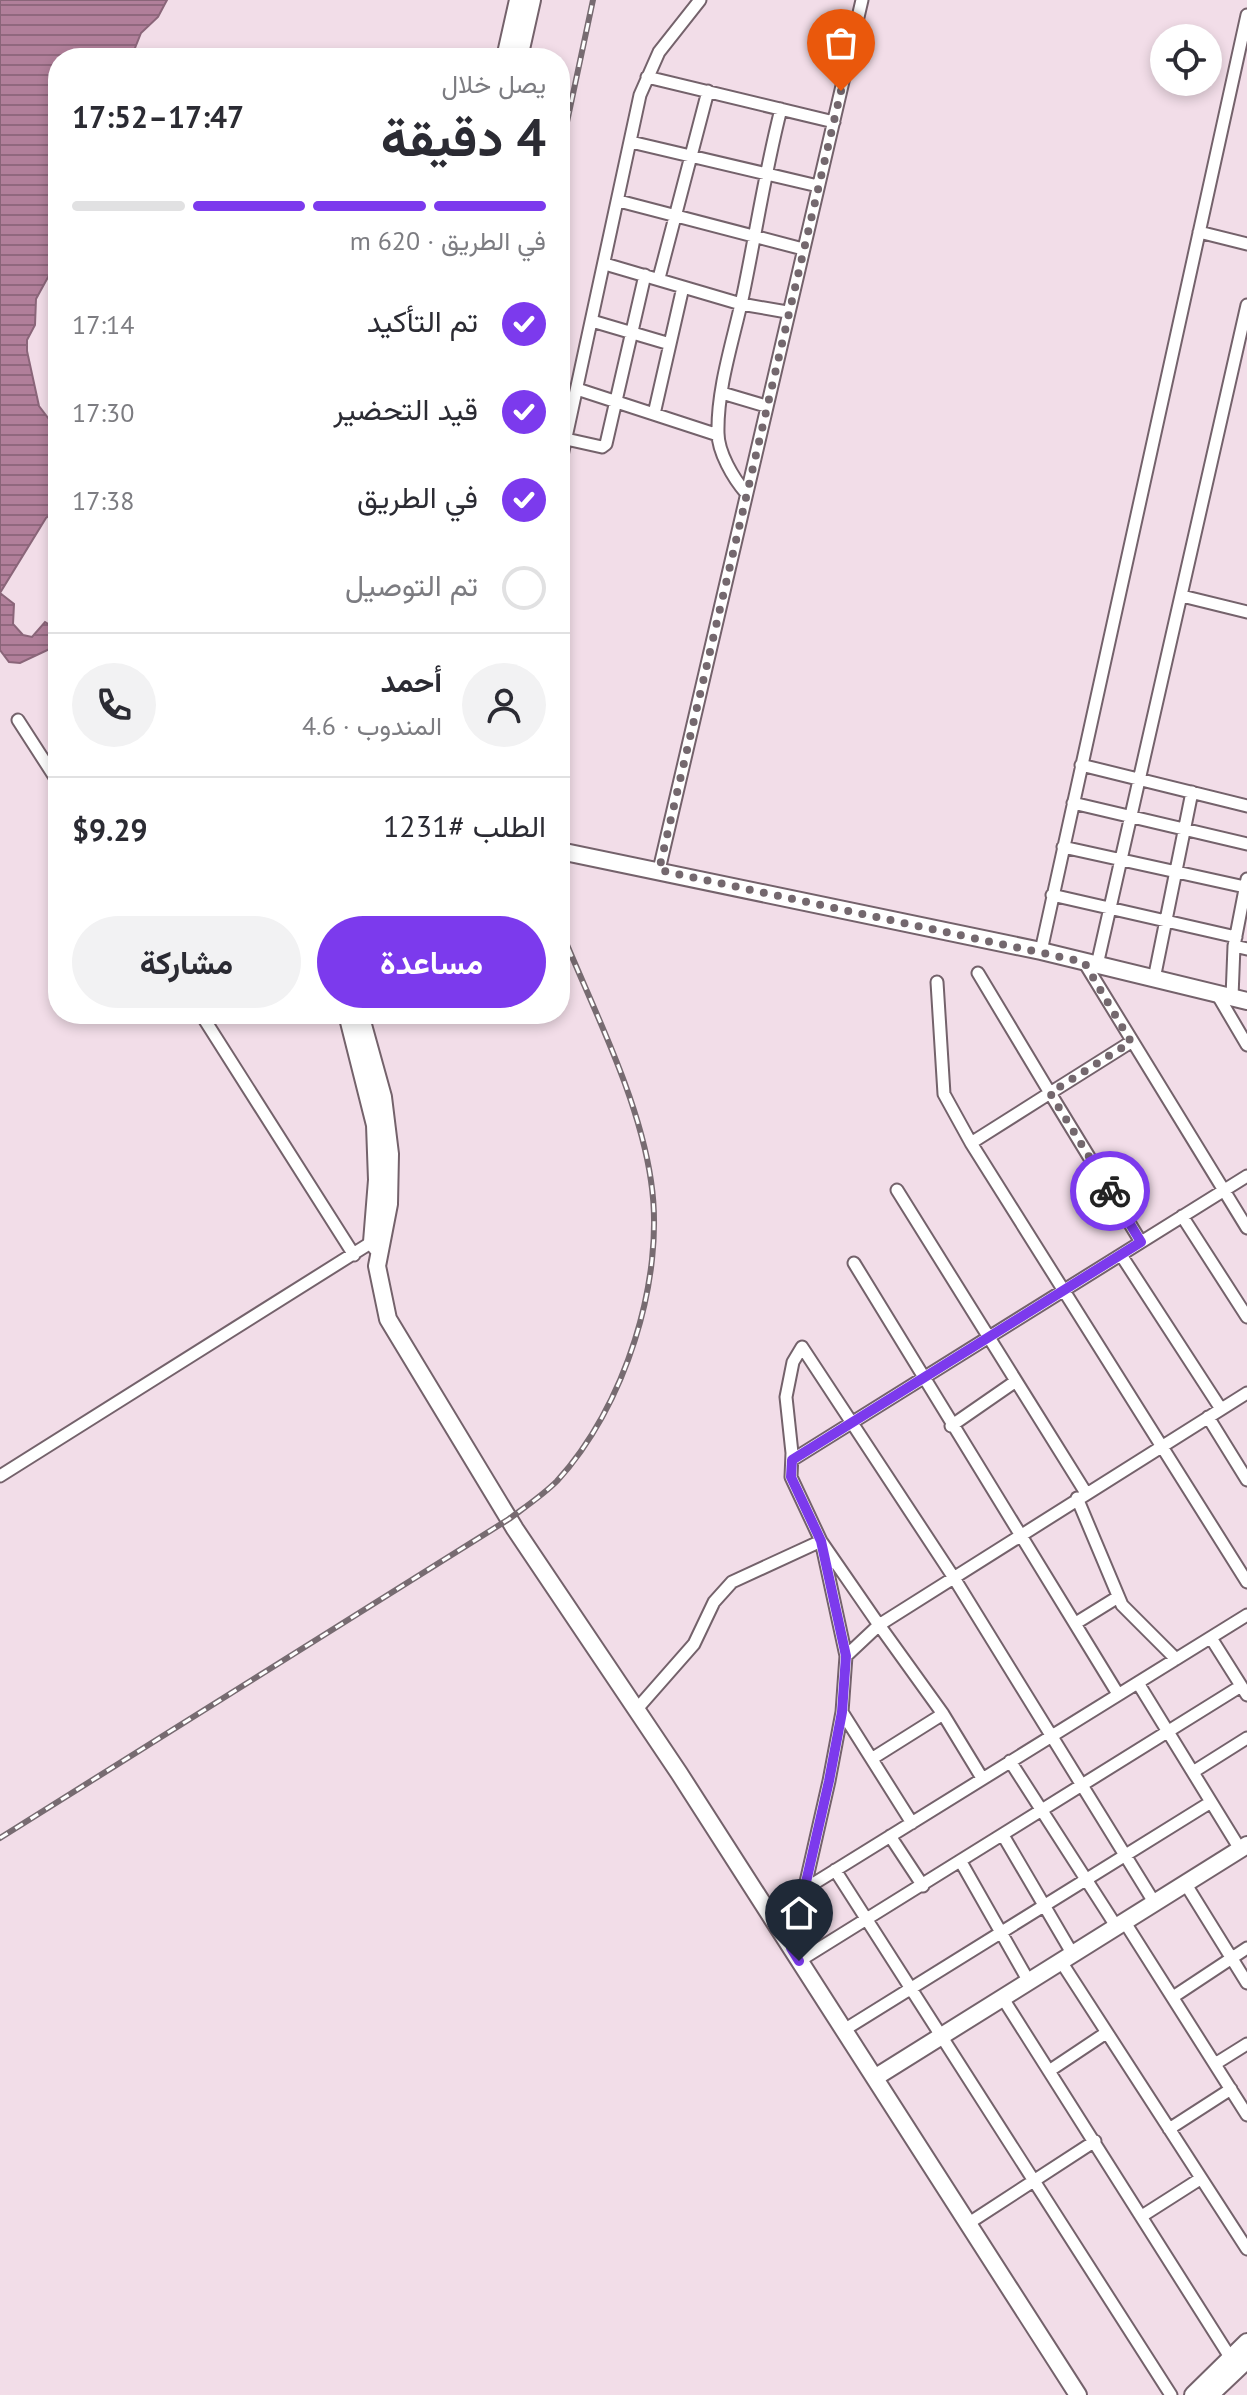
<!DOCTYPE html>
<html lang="ar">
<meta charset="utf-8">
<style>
body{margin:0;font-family:"PT Sans",Vazirmatn,sans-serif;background:#f2f2f3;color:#2b2b33;direction:rtl;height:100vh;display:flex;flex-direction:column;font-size:30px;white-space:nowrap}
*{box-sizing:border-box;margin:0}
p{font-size:26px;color:#7c7c81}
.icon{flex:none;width:44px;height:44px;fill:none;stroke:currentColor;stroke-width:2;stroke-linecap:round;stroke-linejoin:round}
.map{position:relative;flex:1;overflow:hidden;direction:ltr}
.sheet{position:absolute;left:48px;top:48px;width:522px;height:976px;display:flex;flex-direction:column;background:#fff;border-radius:32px;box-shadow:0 4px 12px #0003;direction:rtl}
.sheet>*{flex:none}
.tools{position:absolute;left:1150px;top:24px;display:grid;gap:16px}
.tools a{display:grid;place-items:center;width:72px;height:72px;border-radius:50%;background:#fff;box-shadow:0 4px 12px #0003;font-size:40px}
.pin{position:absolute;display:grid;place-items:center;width:68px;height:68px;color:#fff;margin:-82px -34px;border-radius:50% 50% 50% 0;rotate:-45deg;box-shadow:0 0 8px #0007}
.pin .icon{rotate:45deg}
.courier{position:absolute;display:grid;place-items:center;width:80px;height:80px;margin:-40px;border:6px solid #7c3aed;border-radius:50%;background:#fff;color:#222;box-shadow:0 2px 10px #0007}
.summary em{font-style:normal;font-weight:700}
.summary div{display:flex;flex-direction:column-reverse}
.summary{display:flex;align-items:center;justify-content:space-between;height:136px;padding:0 24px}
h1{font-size:52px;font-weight:700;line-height:60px}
.bar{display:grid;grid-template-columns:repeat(4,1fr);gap:12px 8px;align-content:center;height:96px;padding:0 24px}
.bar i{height:10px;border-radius:6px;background:#e1e1e2}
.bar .active{background:#7c3aed}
.bar p{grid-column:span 4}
.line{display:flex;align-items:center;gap:20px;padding:0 24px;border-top:2px solid #e1e1e2}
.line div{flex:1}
.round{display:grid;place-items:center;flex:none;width:84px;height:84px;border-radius:42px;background:#f2f2f3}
ol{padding:0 24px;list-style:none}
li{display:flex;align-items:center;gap:24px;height:88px}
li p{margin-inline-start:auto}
li .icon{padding:8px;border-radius:50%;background:#7c3aed;color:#fff;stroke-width:4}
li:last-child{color:#7c7c81}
li i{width:44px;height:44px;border:4px solid #e1e1e2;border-radius:50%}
.button{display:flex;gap:16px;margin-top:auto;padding:16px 24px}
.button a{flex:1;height:92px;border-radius:48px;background:#7c3aed;color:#fff;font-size:32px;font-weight:700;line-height:92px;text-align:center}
.button a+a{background:#f2f2f3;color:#2b2b33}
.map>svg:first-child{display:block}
.water{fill:url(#water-rules);stroke:#8a6579;stroke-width:2}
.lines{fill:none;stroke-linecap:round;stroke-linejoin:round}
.street-casing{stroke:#74626b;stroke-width:15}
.secondary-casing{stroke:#74626b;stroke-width:20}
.street{stroke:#fff;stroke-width:11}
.secondary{stroke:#fff;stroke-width:16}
.rail-casing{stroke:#776b71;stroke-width:6}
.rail{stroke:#fff;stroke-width:3;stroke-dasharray:9;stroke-linecap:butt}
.done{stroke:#74686e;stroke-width:8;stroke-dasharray:0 14.4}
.route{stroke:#7c3aed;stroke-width:10}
</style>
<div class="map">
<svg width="1247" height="2395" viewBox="0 0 1247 2395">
<defs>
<pattern id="water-rules" width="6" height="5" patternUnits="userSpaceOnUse" patternTransform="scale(2)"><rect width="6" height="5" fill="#b17f9a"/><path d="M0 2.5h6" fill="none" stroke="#90687e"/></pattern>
</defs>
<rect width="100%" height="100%" fill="#f2dde8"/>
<path class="water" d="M0 0H167L158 17 141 33 131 58H58V259L36 299 35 325 27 340V351L39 406 58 431V509L46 518 0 593 14 604 13 624 23 635 32 637 45 622 58 630V645L20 663 9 662 0 650Z"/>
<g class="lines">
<defs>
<path id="street" d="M647 77 834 122
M631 142 818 186
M619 201 803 249
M1199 232 1247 244
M605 264 741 304 787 312
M659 278 708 91
M592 321 670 344
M577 389 718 435
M722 393 766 406
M654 414 683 287
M566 439 602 447 606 444 645 275
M560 465 640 95 659 52 700 0
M746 493C733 478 718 452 718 433 717 387 734 338 743 295 756 233 765 171 781 109
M1182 596 1247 612
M18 720 58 782
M1081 765 1247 806
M1073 803 1247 844
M1063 847 1245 887
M659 870 862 0
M1052 895 1236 937
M1234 946 1247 949
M1041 951 1247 15
M1084 962 1247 1228
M1097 965 1247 305
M978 973 1050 1093 971 1143 1247 1582
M1154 979 1192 792
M937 982 944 1094 971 1143
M1217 994 1247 1045
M1232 997 1234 946 1247 879
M201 1014 354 1255
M1131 1042 1050 1093 1141 1242
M897 1190 1086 1493
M1182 1216 1247 1317
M1121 1255 1221 1409
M854 1263 1118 1694
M1208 1417 1247 1480
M951 1426 1016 1381
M792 1460 1247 1176
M0 1476 372 1242
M1077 1498 1122 1605 1176 1659
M1076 1623 1118 1597
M1211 1638 1247 1695
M1138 1683 1240 1849
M636 1710 694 1644 714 1602 732 1582 821 1541 846 1656
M842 1712 912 1823
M873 1758 943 1714
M1010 1761 1116 1926
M1193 1772 1247 1738
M982 1778 943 1714 879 1625 1247 1393
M890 1836 923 1886
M1004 1837 1072 1953
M961 1862 1028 1980
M835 1870 1171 2395
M1185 1883 1247 1983
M805 1889 1247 1615
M1124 1921 1247 2115
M791 1948 829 1781 842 1712 846 1656 879 1625 821 1541 791 1477 792 1453 786 1397 793 1362 802 1347 954 1578 1154 1902
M1060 1960 1247 2249
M799 1961 1241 1686
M1002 1997 1230 2357
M1173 1997 1247 1948
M844 2030 1211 1802
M1215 2064 1247 2044
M1049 2071 1106 2033
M1169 2129 1231 2089
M1142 2216 1200 2179
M969 2223 1095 2141"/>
<path id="secondary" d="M505 58 518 0
M519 58 532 0
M560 851 1041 951 1247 1001
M347 1014 375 1125 377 1180 372 1242 378 1249
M360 1014 383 1097 390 1154 389 1204 377 1266 388 1319 515 1529 679 1773 1078 2395
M876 2077 1247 1845
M1193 2395 1247 2342
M1210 2395 1247 2360"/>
</defs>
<use href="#street" class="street-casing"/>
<use href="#secondary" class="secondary-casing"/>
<use href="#street" class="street"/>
<use href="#secondary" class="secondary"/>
<defs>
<path id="rail" d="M560 155 593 0
M0 1838 509 1519C525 1507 543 1495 557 1481 624 1408 666 1279 651 1181 639 1097 592 1007 560 928"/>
</defs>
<use href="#rail" class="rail-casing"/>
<use href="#rail" class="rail"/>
</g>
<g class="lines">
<path class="done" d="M841 91 659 870 1084 962 1131 1042 1050 1093 1110 1191"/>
<path class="route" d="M799 1961 791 1948 829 1781 842 1712 846 1656 821 1541 791 1477 792 1460 1141 1242 1110 1191"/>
</g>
</svg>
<div class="tools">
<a><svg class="icon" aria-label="locate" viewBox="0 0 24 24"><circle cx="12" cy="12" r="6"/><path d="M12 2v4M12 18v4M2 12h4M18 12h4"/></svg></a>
</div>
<div class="pin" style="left:841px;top:91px;background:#ea580c"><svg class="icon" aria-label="bag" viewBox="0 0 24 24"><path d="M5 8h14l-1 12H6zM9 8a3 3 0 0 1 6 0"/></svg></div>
<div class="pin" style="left:799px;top:1961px;background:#1f2937"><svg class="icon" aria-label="home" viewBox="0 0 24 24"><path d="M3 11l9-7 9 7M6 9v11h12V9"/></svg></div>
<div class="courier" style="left:1110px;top:1191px"><svg class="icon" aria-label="bike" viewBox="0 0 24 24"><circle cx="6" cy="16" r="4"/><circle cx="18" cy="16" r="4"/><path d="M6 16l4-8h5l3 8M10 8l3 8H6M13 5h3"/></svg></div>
<section class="sheet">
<div class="summary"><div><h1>4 دقيقة</h1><p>يصل خلال</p></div><em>17:47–17:52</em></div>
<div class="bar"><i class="active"></i><i class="active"></i><i class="active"></i><i></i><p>في الطريق · 620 m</p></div>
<ol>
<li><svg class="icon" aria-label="check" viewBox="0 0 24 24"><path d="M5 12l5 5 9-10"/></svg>تم التأكيد<p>17:14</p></li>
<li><svg class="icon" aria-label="check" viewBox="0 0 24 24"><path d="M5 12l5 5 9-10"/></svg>قيد التحضير<p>17:30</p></li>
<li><svg class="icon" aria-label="check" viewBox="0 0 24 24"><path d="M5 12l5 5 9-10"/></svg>في الطريق<p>17:38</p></li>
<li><i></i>تم التوصيل</li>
</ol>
<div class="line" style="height:144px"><a class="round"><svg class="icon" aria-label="person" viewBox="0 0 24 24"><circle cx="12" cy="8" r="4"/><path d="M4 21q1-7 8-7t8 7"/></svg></a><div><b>أحمد</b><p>المندوب · 4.6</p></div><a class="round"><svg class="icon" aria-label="phone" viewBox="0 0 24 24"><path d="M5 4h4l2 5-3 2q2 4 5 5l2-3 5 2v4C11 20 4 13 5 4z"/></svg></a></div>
<div class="line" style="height:104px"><div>الطلب #1231</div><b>$9.29</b></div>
<div class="button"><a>مساعدة</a><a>مشاركة</a></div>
</section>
</div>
